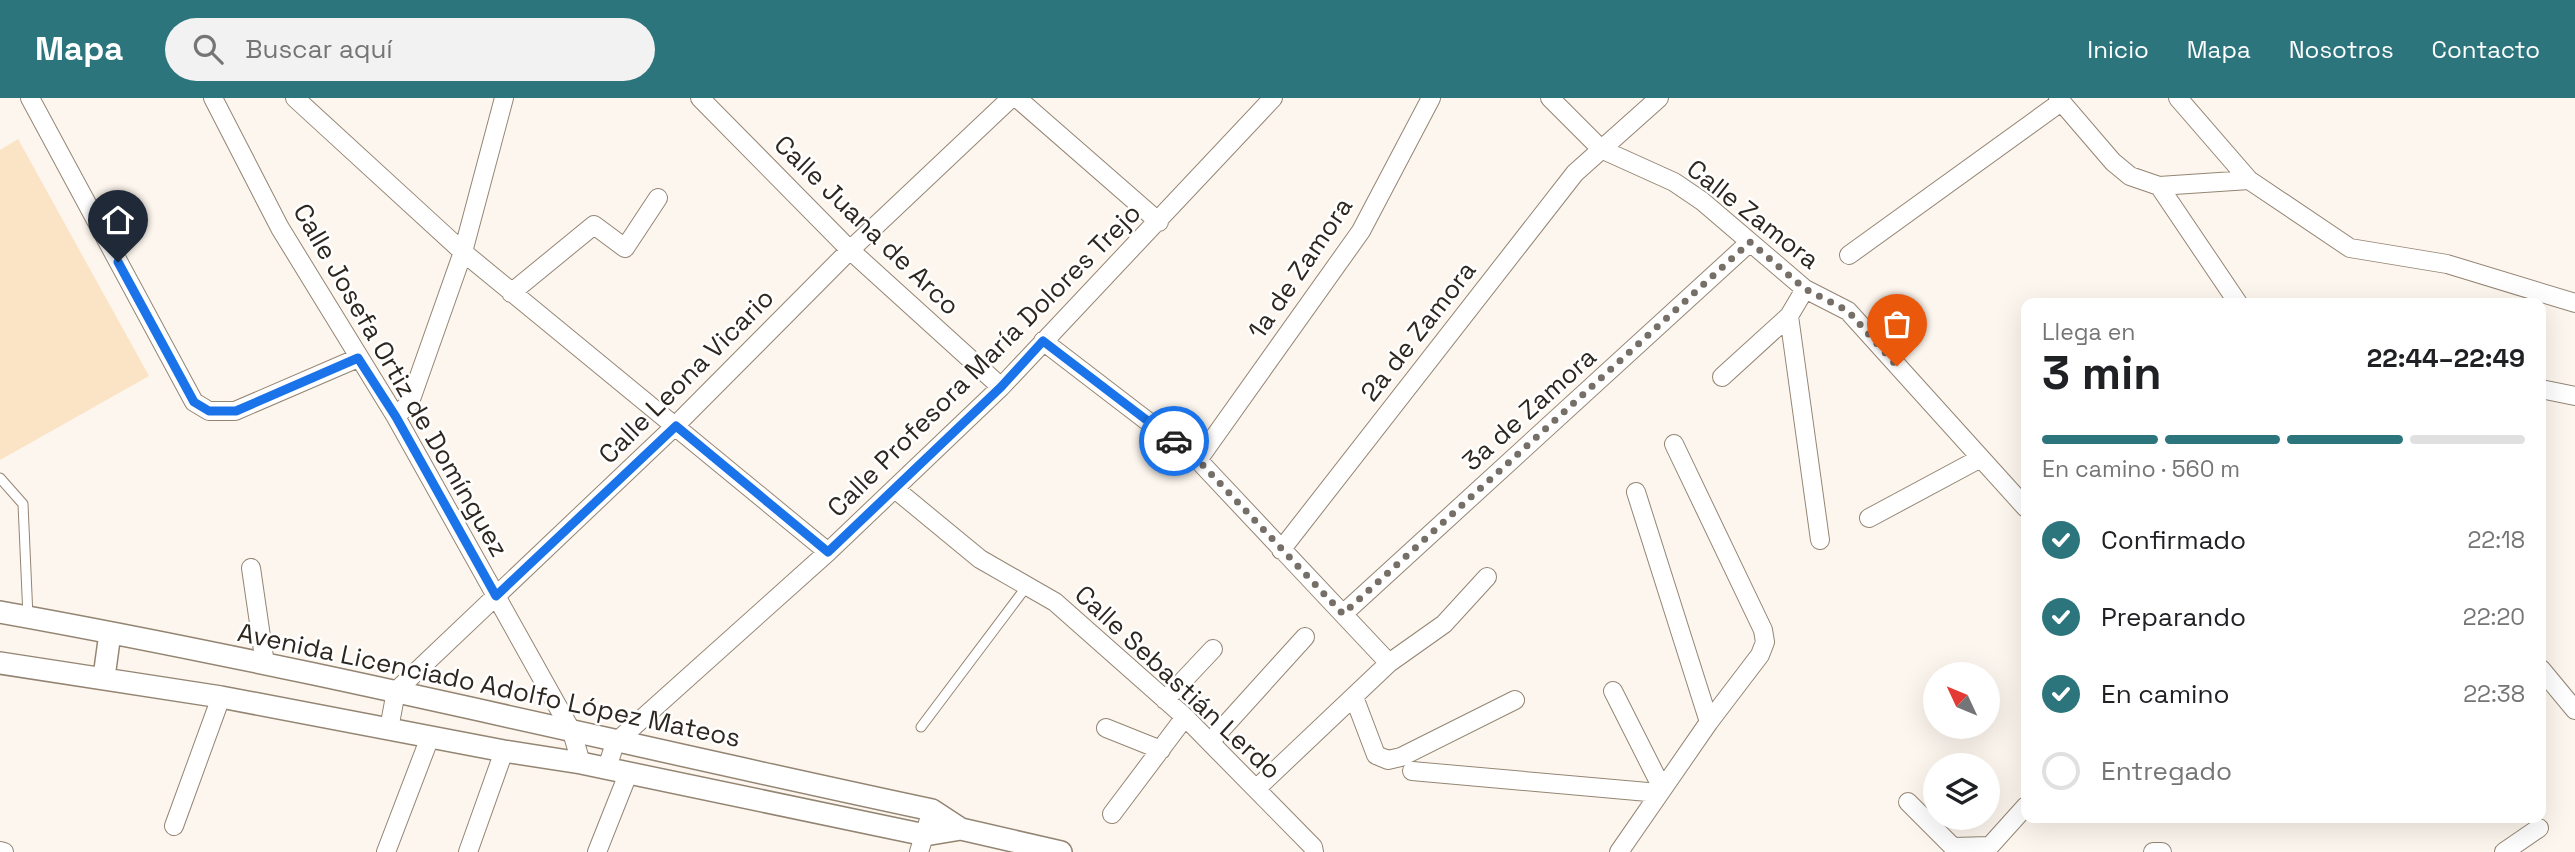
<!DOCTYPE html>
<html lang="es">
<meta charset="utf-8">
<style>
body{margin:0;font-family:"Space Grotesk",sans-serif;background:#f2f2f2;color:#202124;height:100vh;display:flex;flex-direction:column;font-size:26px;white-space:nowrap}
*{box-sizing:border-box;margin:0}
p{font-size:23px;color:#757577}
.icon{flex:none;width:38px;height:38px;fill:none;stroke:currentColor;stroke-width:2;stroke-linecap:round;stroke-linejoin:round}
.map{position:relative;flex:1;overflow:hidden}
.side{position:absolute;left:2021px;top:200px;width:525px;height:525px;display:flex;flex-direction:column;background:#fff;border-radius:14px;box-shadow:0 7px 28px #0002}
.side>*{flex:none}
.needle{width:46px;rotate:314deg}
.tools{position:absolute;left:1923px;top:564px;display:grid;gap:14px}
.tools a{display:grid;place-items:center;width:77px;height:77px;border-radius:50%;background:#fff;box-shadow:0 7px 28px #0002;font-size:35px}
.pin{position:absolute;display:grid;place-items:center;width:60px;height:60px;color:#fff;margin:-72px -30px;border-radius:50% 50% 50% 0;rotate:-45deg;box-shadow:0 0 7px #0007}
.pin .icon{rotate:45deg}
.courier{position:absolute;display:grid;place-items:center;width:70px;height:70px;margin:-35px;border:5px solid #1a73e8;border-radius:50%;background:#fff;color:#222;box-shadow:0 2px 9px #0007}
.summary em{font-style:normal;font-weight:700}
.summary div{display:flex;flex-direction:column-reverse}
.summary{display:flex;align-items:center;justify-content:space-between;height:119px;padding:0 21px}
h1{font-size:46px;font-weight:700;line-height:52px}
.bar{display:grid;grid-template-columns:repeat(4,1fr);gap:10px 7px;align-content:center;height:84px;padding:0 21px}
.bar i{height:9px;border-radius:5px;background:#e0e0e0}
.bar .current{background:#2c757c}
.bar p{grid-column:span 4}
ol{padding:0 21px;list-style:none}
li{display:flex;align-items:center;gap:21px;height:77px}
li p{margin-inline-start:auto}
li .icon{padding:7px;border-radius:50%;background:#2c757c;color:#fff;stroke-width:4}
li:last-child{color:#757577}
li i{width:38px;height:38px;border:4px solid #e0e0e0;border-radius:50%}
header{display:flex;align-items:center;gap:42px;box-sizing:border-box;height:98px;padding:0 35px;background:#2c757c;color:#fff}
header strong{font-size:33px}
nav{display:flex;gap:38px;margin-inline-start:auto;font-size:24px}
.search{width:490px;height:63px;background:#f2f2f2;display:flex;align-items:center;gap:18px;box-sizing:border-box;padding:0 24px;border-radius:38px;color:#757577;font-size:26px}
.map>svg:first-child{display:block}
.green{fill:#fbe3c6}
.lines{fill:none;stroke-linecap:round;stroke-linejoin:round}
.service-casing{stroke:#948573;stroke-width:11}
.minor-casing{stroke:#948573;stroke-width:20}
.tertiary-casing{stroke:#948573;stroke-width:24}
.service{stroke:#fff;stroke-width:9}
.minor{stroke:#fff;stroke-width:18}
.tertiary{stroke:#fff;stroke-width:21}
.done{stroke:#766f68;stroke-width:7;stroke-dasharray:0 12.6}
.route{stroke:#1a73e8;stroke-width:9}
.labels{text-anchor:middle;stroke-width:5;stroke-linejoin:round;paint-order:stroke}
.street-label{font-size:26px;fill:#2d2720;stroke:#fff}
</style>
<header>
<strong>Mapa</strong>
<div class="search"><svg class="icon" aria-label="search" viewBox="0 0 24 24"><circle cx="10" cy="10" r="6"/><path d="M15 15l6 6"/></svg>Buscar aquí</div>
<nav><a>Inicio</a><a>Mapa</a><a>Nosotros</a><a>Contacto</a></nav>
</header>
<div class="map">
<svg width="2575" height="754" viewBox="0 0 2575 754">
<rect width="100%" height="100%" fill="#fdf6ee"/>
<path class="green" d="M18 41 149 278 0 362V52Z"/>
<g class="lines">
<defs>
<path id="service" d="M0 380 23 406 28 519
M921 629 1027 488"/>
<path id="minor" d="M30 0 194 304 209 313H235L358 260
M213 0 280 130 396 319 572 634 581 665
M295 0 463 154 828 454
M700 0 850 152 1001 289
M1017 0 1159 124
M1550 0 1601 51 1674 84 1702 103 1805 191 1848 213 2026 410
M2058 0 2113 64 2130 78 2159 88 2238 205
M2178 0 2249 82
M2159 88 2249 82 2350 150 2447 166 2575 205
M1849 157 2061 4
M511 195 594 127 625 150 658 100
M1789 218 1820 442
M1043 243 1198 362 1389 565
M1722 279 1789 218 1805 191
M2541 291 2575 298
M396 319 410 304 463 154 504 0
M1198 362 1361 133 1431 0
M895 391 980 461 1055 504 1185 619 1313 749 1314 754
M1636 394 1709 624
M1869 420 1979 361
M1281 452 1575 75 1659 0
M251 470 265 566
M1343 516 1750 144
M2541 571 2575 612
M1613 593 1662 690
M1354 599 1376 657 1388 662 1401 659 1515 602
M1165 602 1213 551
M1106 630 1161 652
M389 631 396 593 675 328 850 152 1011 0
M1210 644 1305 539
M607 670 615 645 828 454 1001 289 1273 0
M1412 673 1659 695
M1256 691 1389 565 1444 526 1487 479
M1908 704 1953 749 1990 748
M1112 716 1185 619
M174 728 221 599
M1990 748 2026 708
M0 753 4 754
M386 754 430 639
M468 754 504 653
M597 754 628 676
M919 754 932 712
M1619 754 1709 624 1760 557 1765 544 1763 532 1674 346
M2153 754H2162
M2504 754 2539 730"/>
<path id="tertiary" d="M0 514C313 570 621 646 932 712L961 731 1061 754
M0 565 221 599 504 653 581 665 925 737 961 731
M104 579 110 535"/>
</defs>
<use href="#service" class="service-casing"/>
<use href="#minor" class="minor-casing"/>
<use href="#tertiary" class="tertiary-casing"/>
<use href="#service" class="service"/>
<use href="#minor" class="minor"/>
<use href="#tertiary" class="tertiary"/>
</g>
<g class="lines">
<path class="done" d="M1174 343 1198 362 1343 516 1750 144 1805 191 1848 213 1897 268"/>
<path class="route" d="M118 164 194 304 209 313H236L358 260 396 319 496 498 676 328 828 454 1001 289 1043 243 1174 343"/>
</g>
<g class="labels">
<g class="street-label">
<text transform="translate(1753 116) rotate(38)" y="9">Calle Zamora</text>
<text transform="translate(867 127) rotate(44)" y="9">Calle Juana de Arco</text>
<text transform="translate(1300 170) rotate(-56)" y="9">1a de Zamora</text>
<text transform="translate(1418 233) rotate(-52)" y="9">2a de Zamora</text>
<text transform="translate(984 262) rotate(-45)" y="9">Calle Profesora María Dolores Trejo</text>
<text transform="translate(686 278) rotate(-45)" y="9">Calle Leona Vicario</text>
<text transform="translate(401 282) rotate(60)" y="9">Calle Josefa Ortiz de Domínguez</text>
<text transform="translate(1529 311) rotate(-42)" y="9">3a de Zamora</text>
<text transform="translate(1178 584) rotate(43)" y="9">Calle Sebastián Lerdo</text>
<text transform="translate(489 587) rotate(12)" y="9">Avenida Licenciado Adolfo López Mateos</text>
</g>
</g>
</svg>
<div class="tools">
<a><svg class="needle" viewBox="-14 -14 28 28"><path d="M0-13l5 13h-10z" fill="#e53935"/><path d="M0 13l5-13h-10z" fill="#757577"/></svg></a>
<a><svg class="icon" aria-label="layers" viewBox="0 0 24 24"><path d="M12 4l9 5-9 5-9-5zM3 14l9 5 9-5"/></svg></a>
</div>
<div class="pin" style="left:1897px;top:268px;background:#ea580c"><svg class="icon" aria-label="bag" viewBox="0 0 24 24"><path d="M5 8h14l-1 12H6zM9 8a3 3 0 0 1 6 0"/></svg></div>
<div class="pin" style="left:118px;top:164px;background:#1f2937"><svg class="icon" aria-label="home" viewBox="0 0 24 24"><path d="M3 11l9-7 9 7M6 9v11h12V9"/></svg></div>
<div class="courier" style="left:1174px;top:343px"><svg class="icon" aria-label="car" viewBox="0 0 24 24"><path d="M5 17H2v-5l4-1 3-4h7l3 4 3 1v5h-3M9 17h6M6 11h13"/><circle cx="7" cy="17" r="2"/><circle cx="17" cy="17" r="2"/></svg></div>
<section class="side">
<div class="summary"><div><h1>3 min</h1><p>Llega en</p></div><em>22:44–22:49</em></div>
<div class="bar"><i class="current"></i><i class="current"></i><i class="current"></i><i></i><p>En camino · 560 m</p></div>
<ol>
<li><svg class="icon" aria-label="check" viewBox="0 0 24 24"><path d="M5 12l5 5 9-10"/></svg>Confirmado<p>22:18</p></li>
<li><svg class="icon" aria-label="check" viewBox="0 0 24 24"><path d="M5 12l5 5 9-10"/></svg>Preparando<p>22:20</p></li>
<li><svg class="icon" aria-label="check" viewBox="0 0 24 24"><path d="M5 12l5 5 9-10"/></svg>En camino<p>22:38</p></li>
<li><i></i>Entregado</li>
</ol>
</section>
</div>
